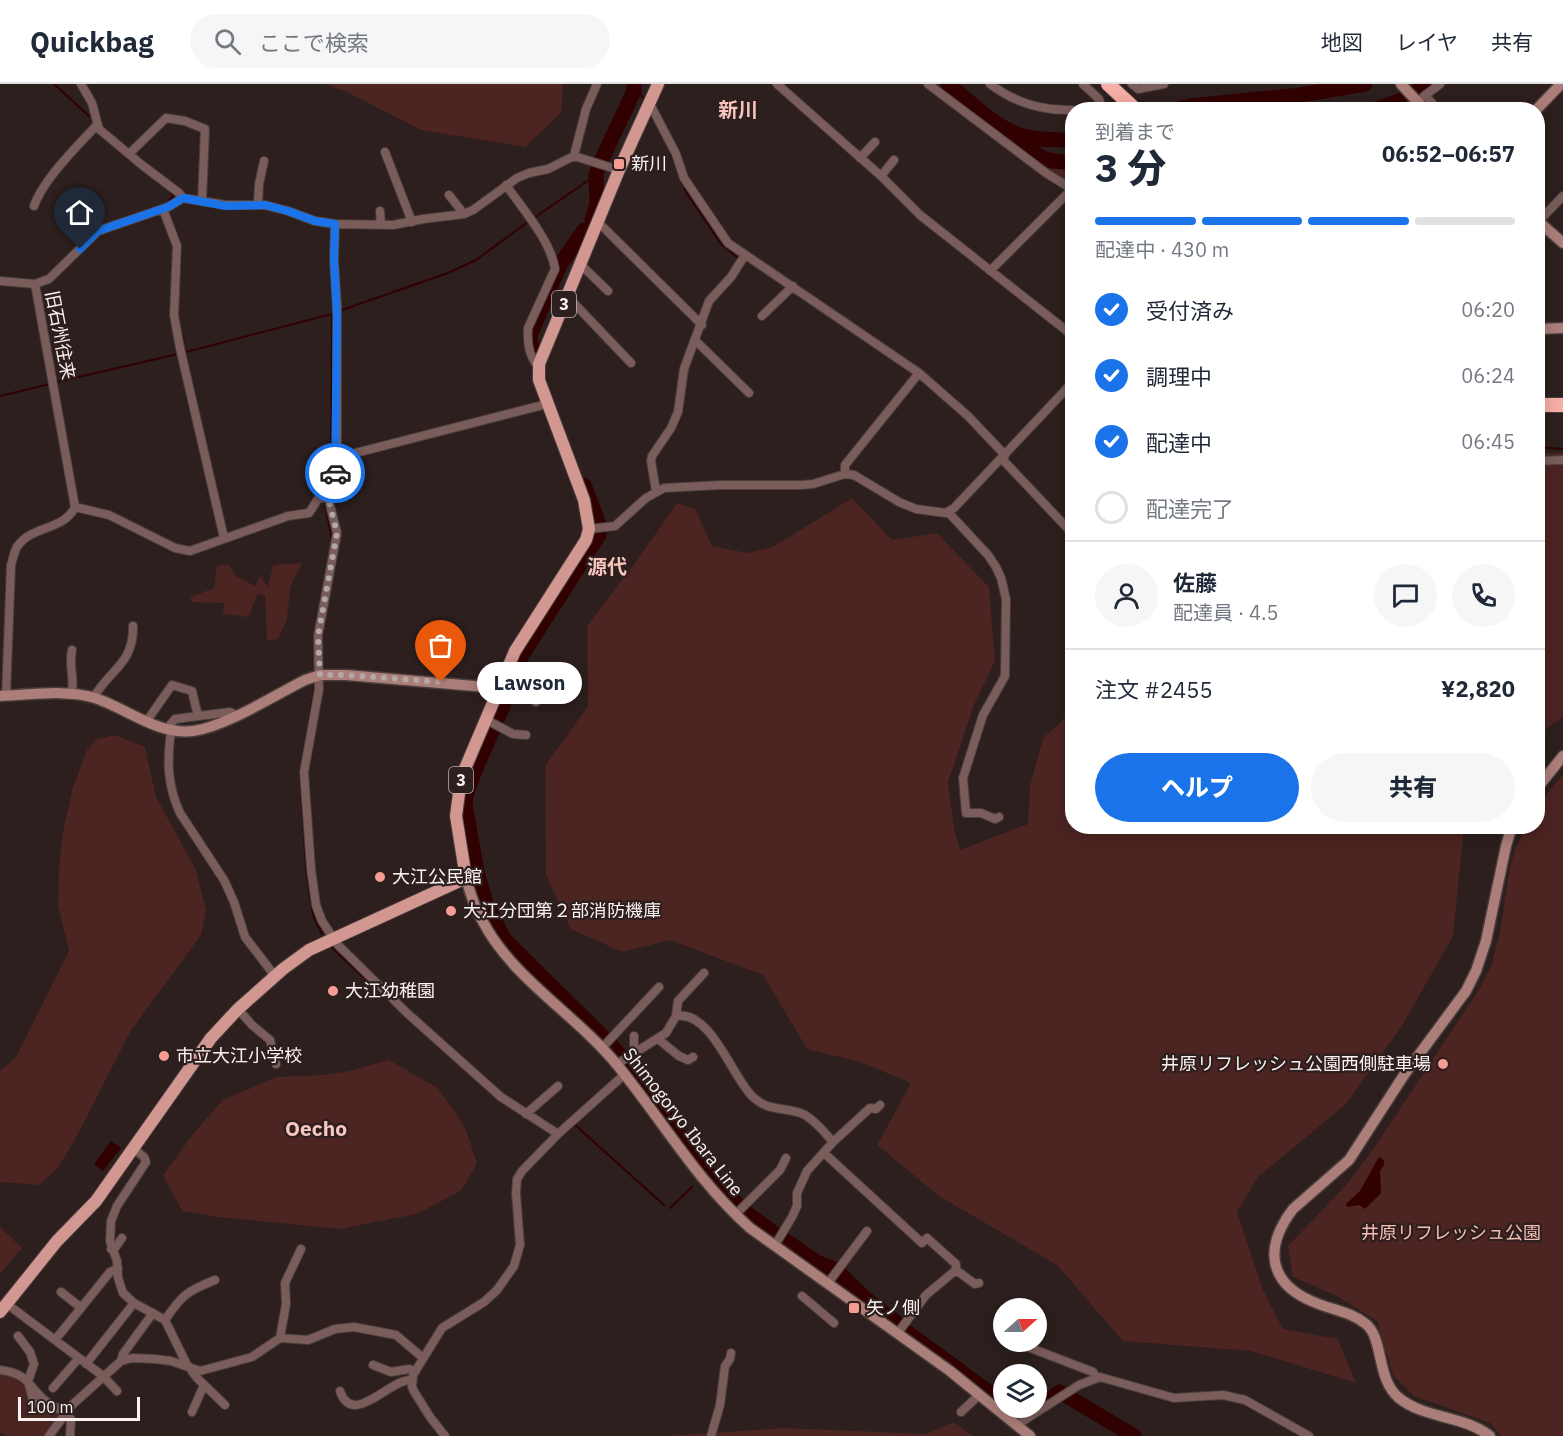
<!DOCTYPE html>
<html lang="ja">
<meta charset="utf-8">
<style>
body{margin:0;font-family:"IBM Plex Sans","Noto Sans JP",sans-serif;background:#f6f6f7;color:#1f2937;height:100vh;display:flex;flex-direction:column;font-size:22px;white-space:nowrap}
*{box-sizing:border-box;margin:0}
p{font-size:20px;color:#747a83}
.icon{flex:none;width:33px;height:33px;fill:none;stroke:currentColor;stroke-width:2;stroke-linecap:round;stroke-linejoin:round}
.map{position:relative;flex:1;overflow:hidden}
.sheet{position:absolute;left:1065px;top:18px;width:480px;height:732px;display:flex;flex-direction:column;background:#fff;border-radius:24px;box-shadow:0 3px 15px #0003}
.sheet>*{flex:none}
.needle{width:39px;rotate:69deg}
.buttons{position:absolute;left:993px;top:1214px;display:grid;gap:12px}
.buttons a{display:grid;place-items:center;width:54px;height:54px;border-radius:50%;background:#fff;box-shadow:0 3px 15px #0003;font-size:30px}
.scale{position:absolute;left:18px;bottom:15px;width:122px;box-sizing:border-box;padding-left:6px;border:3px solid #fcf2f1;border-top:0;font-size:16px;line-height:21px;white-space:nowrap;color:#fcf2f1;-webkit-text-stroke:4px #2c1f1d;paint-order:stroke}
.pin{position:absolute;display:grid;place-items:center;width:51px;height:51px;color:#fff;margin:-62px -26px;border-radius:50% 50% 50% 0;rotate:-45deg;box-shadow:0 0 6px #0007}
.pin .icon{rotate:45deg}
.courier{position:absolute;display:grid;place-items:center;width:60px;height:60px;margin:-30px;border:4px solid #1a73e8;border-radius:50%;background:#fff;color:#222;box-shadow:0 2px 8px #0007}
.bubble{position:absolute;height:42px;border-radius:21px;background:#fff;box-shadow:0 3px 15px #0003;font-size:20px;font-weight:800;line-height:42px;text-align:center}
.head em{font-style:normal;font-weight:800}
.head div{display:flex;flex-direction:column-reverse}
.head{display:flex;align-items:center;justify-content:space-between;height:102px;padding:0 30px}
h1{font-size:39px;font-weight:800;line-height:45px}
.bar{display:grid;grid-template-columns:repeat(4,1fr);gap:9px 6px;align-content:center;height:72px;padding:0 30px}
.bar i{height:8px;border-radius:4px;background:#e0e1e3}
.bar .on{background:#1a73e8}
.bar p{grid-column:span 4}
.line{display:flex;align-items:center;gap:15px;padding:0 30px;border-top:2px solid #e0e1e3}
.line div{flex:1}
.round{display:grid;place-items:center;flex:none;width:63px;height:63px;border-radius:32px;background:#f6f6f7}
ol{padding:0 30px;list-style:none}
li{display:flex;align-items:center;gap:18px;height:66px}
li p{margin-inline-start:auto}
li .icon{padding:6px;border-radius:50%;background:#1a73e8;color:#fff;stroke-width:4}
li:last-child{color:#747a83}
li i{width:33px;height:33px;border:3px solid #e0e1e3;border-radius:50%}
.action{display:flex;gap:12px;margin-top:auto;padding:12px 30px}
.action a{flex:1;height:69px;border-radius:36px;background:#1a73e8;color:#fff;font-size:24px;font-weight:800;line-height:69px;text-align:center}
.action a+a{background:#f6f6f7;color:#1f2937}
header{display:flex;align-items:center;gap:36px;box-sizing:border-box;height:84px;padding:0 30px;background:#fff;border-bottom:2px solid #e0e1e3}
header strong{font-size:28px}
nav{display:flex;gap:33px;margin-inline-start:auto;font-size:21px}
.search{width:420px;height:54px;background:#f6f6f7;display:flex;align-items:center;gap:15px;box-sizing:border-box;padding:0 21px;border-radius:33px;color:#747a83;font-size:22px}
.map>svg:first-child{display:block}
.green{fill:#4c2421}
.water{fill:#310000}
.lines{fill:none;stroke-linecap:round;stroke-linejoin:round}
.stream{stroke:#310000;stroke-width:2}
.river{stroke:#310000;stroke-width:15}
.street-casing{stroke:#493d3b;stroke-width:10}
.secondary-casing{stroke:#493d3b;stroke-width:13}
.primary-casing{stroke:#493d3b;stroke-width:14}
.highway-casing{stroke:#493d3b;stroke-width:16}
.street{stroke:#7a5d5a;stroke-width:8}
.secondary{stroke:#ac7e79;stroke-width:10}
.primary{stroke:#d29791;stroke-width:12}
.highway{stroke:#f6aea6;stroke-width:14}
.done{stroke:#b3a8a7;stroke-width:6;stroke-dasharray:0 10.8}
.route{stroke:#1a73e8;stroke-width:8}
.poi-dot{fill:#f59c93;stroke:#2c1f1d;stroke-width:2}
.labels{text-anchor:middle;stroke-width:4.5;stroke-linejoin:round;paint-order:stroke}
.shield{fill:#2c1f1d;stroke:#beb3b1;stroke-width:1.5}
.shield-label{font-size:16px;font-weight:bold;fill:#fcf2f1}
.poi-label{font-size:18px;fill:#fcf2f1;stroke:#2c1f1d;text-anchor:start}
.street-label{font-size:18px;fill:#fcf2f1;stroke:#2c1f1d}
.park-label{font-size:18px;fill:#f7bcb6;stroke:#2c1f1d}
.neighbourhood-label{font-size:20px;font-weight:bold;fill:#f8c5bf;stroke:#2c1f1d}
.quarter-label{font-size:21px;font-weight:bold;fill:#f8c5bf;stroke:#2c1f1d}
</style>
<header>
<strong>Quickbag</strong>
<div class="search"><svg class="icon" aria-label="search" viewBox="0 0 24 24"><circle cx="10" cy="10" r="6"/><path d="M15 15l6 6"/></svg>ここで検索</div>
<nav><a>地図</a><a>レイヤ</a><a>共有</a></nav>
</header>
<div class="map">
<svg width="1563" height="1352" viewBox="0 0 1563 1352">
<rect width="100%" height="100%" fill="#2c1f1d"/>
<path class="green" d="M326 0H563L561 29 525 63 421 46 349 9Z
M1051 80 1072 83V99L1050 86Z
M1563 368V632L1538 652V370Z
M852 414 892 456 937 449 989 503 995 577 973 623 948 698 954 744 960 766 1028 740 1030 702 1043 654 1072 628V742L1464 743 1453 852 1402 942 1346 1020 1258 1093 1237 1128 1263 1206 1283 1245 1338 1255 1356 1299 1251 1267 1123 1257 1057 1181 939 1112 877 1061 911 999 860 978 807 965 763 891 670 856 622 868 571 845 546 791 545 682 588 622 587 542 633 482 677 419 695 425 712 462 747 469 773 463Z
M302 479 290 503 287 536 278 555 267 557 265 511 258 510 248 533 223 530 224 519 191 518V513L214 504 217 482 228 480 236 492 255 502 260 492 268 503 273 481Z
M115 651 145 663 156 713 196 786 206 827 201 851 130 948 77 1052 58 1084 39 1101 0 1098V987L16 973 69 867 58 821 59 782 64 742 73 703 87 666 96 655Z
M1563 691V1352H1501L1490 1339 1414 1312 1393 1291 1377 1237 1335 1211 1293 1193 1288 1162 1348 1099 1378 1058 1480 904 1492 880 1500 848 1510 783 1516 763 1526 743 1538 742V724L1551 704Z
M389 976 438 1004 465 1043 477 1079 462 1106 417 1130 340 1145 218 1133 182 1127 163 1091 197 1045 223 1016 277 993 323 991 350 987Z
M0 1143 22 1164 0 1190Z
M0 1289C22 1290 47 1316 62 1332L43 1352H7L0 1348Z
M954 1338 973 1352H664L785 1344 926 1350Z"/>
<path class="water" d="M111 1057 121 1064 103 1087 94 1080Z
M1379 1073 1384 1076V1081L1380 1087 1381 1109 1365 1125 1359 1121 1347 1123 1346 1120 1360 1107Z"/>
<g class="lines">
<path class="stream" d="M54 0 89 32
M635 2 644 15
M669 64 674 78
M1037 72 1052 84
M684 105 721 160 738 174
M168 118 173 112 170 107
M534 134 596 91
M172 138 181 161 180 187
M342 226 448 189 476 176 528 138
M178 235 184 259
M185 265 186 268 332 230 331 388 323 411 331 450V461L317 536
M57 298 178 270
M0 312 50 300
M1538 363 1563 365
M315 602 300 688 306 785 313 831 322 850
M332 864 404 931
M408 935 473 993
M540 1043 552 1051
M558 1055 575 1041 664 1121
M670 1124 692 1103"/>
<path class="river" d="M948 0C967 15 994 42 1017 50 1034 56 1054 56 1072 56
M1175 26 1190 22 1300 11 1365 0
M1374 26 1404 15 1427 0
M1015 49C1034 71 1042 79 1072 78
M602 75 634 7V0
M592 135 597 120 596 91 598 84
M533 266 530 256 531 249 560 181 584 146
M584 401 600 443
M599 451 522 571 502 624 474 689 466 711 465 720 477 788 486 819 504 855 605 955
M610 960 621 972
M625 978 712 1094 744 1127 777 1151
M783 1155 816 1178 834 1185
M839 1189 866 1215 898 1240
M904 1246 1004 1319
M1008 1323C1028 1336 1045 1318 1060 1308L1134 1352"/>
<defs>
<path id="street" d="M81 0 92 19 99 45 142 81 179 109 183 114
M777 0 881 92 920 131 1072 251
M928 0 1046 89 1072 105
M990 0C1014 18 1043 27 1072 26
M1132 0 1138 5 1164 0
M1425 11 1438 26
M1423 13 1440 0
M649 18 676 70 684 94 728 159 919 289 968 332 1005 371
M1081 26 1095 23 1100 18 1099 15 1083 0
M1399 26 1409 22 1412 26
M385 68 412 138
M130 69 166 34 185 37 205 45 202 117
M574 72 619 86
M860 74 875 58
M881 92 894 76
M506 101C522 124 551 157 555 185L528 244C527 257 529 273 538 282
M449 111 464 130
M258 121 259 100 264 77
M34 122C43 96 77 62 97 41
M163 125 177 162 174 231 180 264 224 454
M380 127 381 141
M1538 138 1563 112
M599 139 702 241
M335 140 334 176 337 223V366L334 396 328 413 337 449 318 552 319 605 304 688 311 785 316 821 322 837 338 861 407 929 501 1013 558 1050
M581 181 608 207
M990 187 1072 105
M0 197 35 200 49 195 98 147 168 123 183 114 226 121H265L288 127 315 137 335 140 393 141 423 135 464 130 473 126 517 94 529 89 548 85 574 72 586 25 597 0
M567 212 631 279
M762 232 793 202
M696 257 749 309
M336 374 547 320
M1002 375 1072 449
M1538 377 1563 376
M845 390V381L919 289
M656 407 651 377 652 372 671 344 678 328 684 285 709 217 731 193 745 171
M75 423 109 431 175 464 190 467 288 432 309 429 318 415 328 413
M948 428 988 471 996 483 1001 494 1006 515 1005 592 983 631 963 694 966 729H981L995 735 999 733
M589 445 615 442 646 414 664 404 721 401H802L813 400 845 390 854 391 899 418 916 425 946 429 954 424 1072 299
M504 590 536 618
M71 610C76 598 68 583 72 566
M6 612 11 481C13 475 14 468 17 463 31 441 64 447 75 423L35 200
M94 613C109 586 134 580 133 542
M485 635 513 650 526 651
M146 638 172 601 192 607 198 632
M168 646 170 641 175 635 230 628 236 631
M171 647C167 677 167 701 180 729L224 796 234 818 245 853 275 892
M238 925 252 941 270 956 276 980
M676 932C711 926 731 991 752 1012 769 1029 784 1022 803 1030 815 1036 825 1049 833 1058
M634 952V963L636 967
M658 955 679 972 688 976 693 973
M602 964 659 903
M617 980 666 949 676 932 678 917 704 889
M526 1030 558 1002
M134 1065 144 1073 146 1078 117 1122 111 1137 110 1157 117 1177 118 1194 123 1209 134 1219 165 1236 186 1279 197 1294 225 1321
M824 1069 922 1159 927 1154 956 1180V1186L975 1200 979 1199
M735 1131 780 1086 786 1074
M775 1161 792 1133 797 1122V1109L807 1087 833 1058 870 1024 876 1025 880 1021
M111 1165 115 1164 122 1154
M828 1199 867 1147
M61 1208 80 1223
M802 1212 834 1239
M7 1220 103 1292 117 1307
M165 1236C182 1211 187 1207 215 1196
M897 1250 926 1211 956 1186
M18 1252 30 1268 34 1280 28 1297 34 1320
M280 1254 286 1220 285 1199 301 1165
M55 1256 110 1188 118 1184
M1028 1263 1093 1288 1096 1293
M121 1277 132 1274 155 1275 171 1277 200 1287 252 1273 280 1254 308 1256 335 1245 354 1243 396 1251 423 1274
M86 1280 134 1219
M373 1281 391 1288 409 1285 416 1287
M0 1286C31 1290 27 1303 47 1318 56 1325 65 1326 71 1335L70 1352
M53 1304 79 1274
M340 1307C353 1345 391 1293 412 1296
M192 1328 204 1301
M961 1328 979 1311
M1017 1341 1079 1301 1100 1293 1174 1314 1223 1311 1245 1316 1309 1352
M49 1352 72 1321 121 1277 123 1270 153 1229
M445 1352 430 1333 415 1309 412 1303 413 1291 442 1244 484 1218 497 1206 514 1182 520 1161 516 1109 517 1095 522 1087 558 1050 625 990
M711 1352 720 1321 725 1282 730 1275 731 1269"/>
<path id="secondary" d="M1401 0 1425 26
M1536 26 1561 0
M1538 137 1563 159
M1538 245 1563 244
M0 612C28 611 69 605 95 614 128 625 157 651 193 647 225 643 275 611 305 596L320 591H346L498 604
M1538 703 1563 672
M466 794C470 809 474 823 482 836 512 895 577 931 618 982 662 1036 697 1097 750 1144L950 1287 1030 1352
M1490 1352C1463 1331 1425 1335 1399 1314 1376 1295 1384 1255 1366 1240 1351 1228 1333 1226 1316 1219 1267 1200 1264 1163 1293 1125L1349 1076 1404 991 1466 907 1476 887 1486 857 1506 762 1512 742"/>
<path id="primary" d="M0 1228 57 1157 96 1117 211 954 238 925 283 885 309 866 466 794 456 732 461 694 515 567 586 456 589 445 584 416 539 296V280L619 86 658 0"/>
<path id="highway" d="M1108 0 1136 26
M1538 321H1563"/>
</defs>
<use href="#street" class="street-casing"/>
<use href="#secondary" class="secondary-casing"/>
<use href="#primary" class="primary-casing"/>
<use href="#highway" class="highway-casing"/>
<use href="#street" class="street"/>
<use href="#secondary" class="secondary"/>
<use href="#primary" class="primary"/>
<use href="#highway" class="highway"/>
</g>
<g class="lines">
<path class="done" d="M335 389 328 413 337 449 318 552 320 591H346L441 598"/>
<path class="route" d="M80 165 98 147 168 123 183 114 226 122 265 121 288 127 315 137 335 140 334 176 337 233 335 389"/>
</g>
<g class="poi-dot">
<rect x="613" y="74" width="12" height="12" rx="3"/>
<circle cx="380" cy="793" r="6"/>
<circle cx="451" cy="827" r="6"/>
<circle cx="333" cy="907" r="6"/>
<circle cx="164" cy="972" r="6"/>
<circle cx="1443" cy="980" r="6"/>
<rect x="848" y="1218" width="12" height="12" rx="3"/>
</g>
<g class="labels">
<g class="shield">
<rect x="552" y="207" width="24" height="26" rx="4.5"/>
<rect x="449" y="683" width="24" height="26" rx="4.5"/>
</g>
<g class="shield-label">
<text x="564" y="226">3</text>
<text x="461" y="702">3</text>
</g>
<g class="poi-label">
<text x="631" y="86">新川</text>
<text x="392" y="799">大江公民館</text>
<text x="463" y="833">大江分団第２部消防機庫</text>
<text x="345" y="913">大江幼稚園</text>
<text x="176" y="978">市立大江小学校</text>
<text x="1431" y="986" text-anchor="end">井原リフレッシュ公園西側駐車場</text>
<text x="866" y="1230">矢ノ側</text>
</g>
<g class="street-label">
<text transform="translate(60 251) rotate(79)" y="6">旧石州往来</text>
<text transform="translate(683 1038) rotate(52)" y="6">Shimogoryo Ibara Line</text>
</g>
<g class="park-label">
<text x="1451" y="1155">井原リフレッシュ公園</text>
</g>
<g class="neighbourhood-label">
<text x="738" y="33">新川</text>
<text x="607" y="490">源代</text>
</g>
<g class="quarter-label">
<text x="316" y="1052">Oecho</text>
</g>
</g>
</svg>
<div class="buttons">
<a><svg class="needle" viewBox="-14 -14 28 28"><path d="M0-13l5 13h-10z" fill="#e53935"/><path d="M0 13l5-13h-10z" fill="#747a83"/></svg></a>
<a><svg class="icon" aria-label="layers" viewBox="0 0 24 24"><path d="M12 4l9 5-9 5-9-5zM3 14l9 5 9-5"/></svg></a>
</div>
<div class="scale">100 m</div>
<div class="pin" style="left:441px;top:598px;background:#ea580c"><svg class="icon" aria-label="bag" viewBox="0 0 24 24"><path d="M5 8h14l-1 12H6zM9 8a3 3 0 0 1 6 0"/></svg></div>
<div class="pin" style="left:80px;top:165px;background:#1f2937"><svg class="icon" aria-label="home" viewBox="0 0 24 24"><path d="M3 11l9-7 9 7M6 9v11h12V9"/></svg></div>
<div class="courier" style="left:335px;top:389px"><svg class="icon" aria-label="car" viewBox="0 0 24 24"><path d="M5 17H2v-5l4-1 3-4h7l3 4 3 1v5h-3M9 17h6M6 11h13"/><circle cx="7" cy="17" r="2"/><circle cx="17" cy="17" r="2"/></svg></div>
<div class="bubble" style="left:477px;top:578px;width:105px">Lawson</div>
<section class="sheet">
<div class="head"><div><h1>3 分</h1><p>到着まで</p></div><em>06:52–06:57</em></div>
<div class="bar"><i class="on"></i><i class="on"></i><i class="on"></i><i></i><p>配達中 · 430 m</p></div>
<ol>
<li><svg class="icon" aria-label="check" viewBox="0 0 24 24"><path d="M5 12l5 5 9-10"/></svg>受付済み<p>06:20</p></li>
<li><svg class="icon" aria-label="check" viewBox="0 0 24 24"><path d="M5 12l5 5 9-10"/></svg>調理中<p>06:24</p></li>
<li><svg class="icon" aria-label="check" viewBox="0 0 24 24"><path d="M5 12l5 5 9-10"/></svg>配達中<p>06:45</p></li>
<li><i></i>配達完了</li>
</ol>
<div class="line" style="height:108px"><a class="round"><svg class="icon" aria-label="person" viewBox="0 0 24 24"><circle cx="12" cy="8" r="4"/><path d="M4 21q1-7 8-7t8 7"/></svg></a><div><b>佐藤</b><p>配達員 · 4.5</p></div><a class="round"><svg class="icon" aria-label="chat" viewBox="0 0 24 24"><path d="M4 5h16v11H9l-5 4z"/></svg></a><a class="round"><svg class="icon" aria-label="phone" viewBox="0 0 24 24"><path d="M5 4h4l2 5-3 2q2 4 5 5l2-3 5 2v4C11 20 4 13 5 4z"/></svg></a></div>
<div class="line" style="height:78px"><div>注文 #2455</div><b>¥2,820</b></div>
<div class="action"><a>ヘルプ</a><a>共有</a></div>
</section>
</div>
